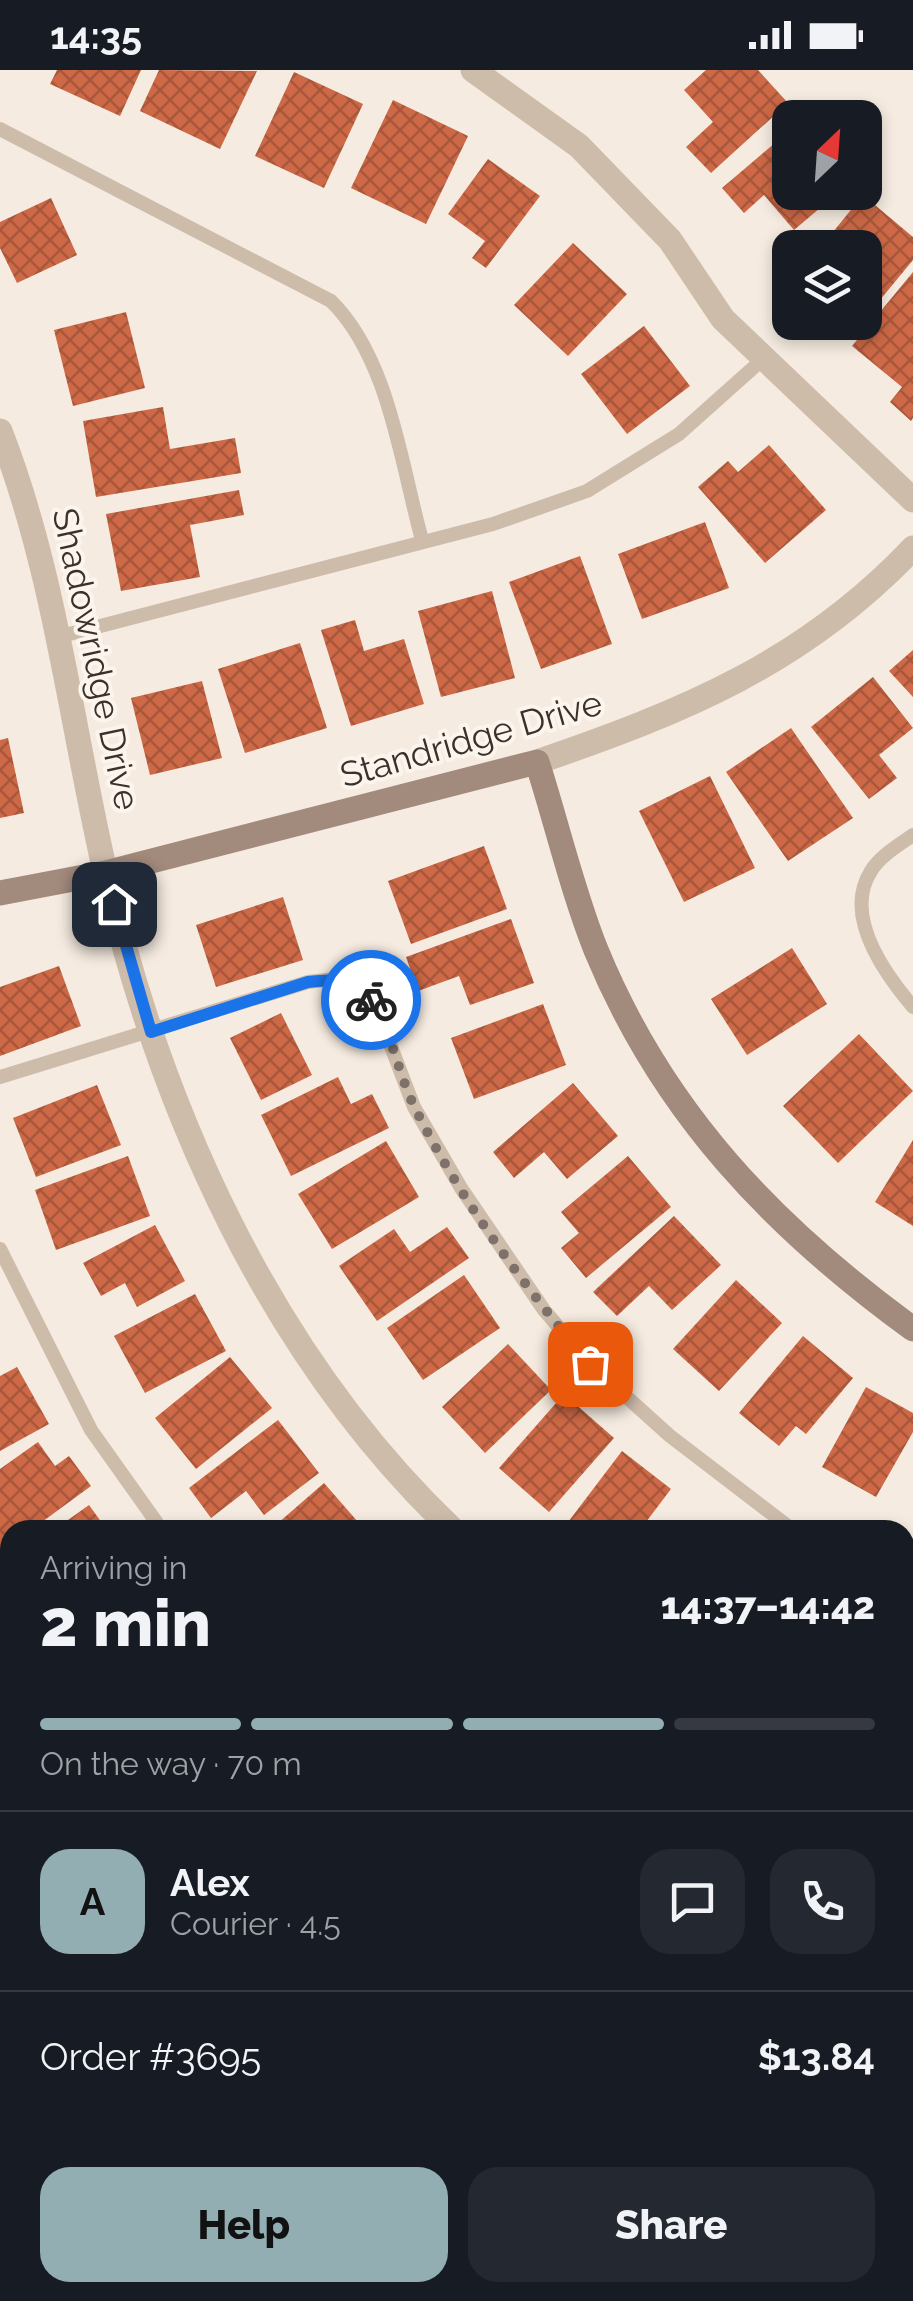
<!DOCTYPE html>
<meta charset="utf-8">
<style>
body{margin:0;font-family:Raleway,sans-serif;background:#242831;color:#f1f3f6;height:100vh;display:flex;flex-direction:column;font-size:38px;white-space:nowrap}
*{box-sizing:border-box;margin:0}
p{font-size:32px;color:#9ea1a6}
.icon{flex:none;width:55px;height:55px;fill:none;stroke:currentColor;stroke-width:2;stroke-linecap:round;stroke-linejoin:round}
.map{position:relative;flex:1;overflow:hidden}
.details{position:absolute;left:0px;top:1450px;width:915px;height:782px;display:flex;flex-direction:column;background:#171b24;border-radius:30px 30px 0 0;box-shadow:0 5px 15px #0003}
.details>*{flex:none}
.needle{width:65px;rotate:25deg}
.buttons{position:absolute;left:772px;top:30px;display:grid;gap:20px}
.buttons a{display:grid;place-items:center;width:110px;height:110px;border-radius:20px;background:#171b24;box-shadow:0 5px 15px #0003;font-size:50px}
.pin{position:absolute;display:grid;place-items:center;width:85px;height:85px;color:#fff;margin:-42px;border-radius:20px;box-shadow:0 5px 15px #0006}
.courier{position:absolute;display:grid;place-items:center;width:100px;height:100px;margin:-50px;border:8px solid #1a73e8;border-radius:50%;background:#fff;color:#222;box-shadow:0 2px 12px #0007}
.headline em{font-style:normal;font-weight:800}
.headline div{display:flex;flex-direction:column-reverse}
.headline{display:flex;align-items:center;justify-content:space-between;height:170px;padding:0 40px}
h1{font-size:65px;font-weight:800;line-height:75px}
.bar{display:grid;grid-template-columns:repeat(4,1fr);gap:15px 10px;align-content:center;height:120px;padding:0 40px}
.bar i{height:12px;border-radius:8px;background:#363941}
.bar .selected{background:#92aeb2}
.bar p{grid-column:span 4}
.line{display:flex;align-items:center;gap:25px;padding:0 40px;border-top:2px solid #363941}
.line div{flex:1}
.round{display:grid;place-items:center;flex:none;width:105px;height:105px;border-radius:30px;background:#242831}
.primary-button{display:flex;gap:20px;margin-top:auto;padding:20px 40px}
.primary-button a{flex:1;height:115px;border-radius:30px;background:#92aeb2;color:#111;font-size:40px;font-weight:800;line-height:115px;text-align:center}
.primary-button a+a{background:#242831;color:#f1f3f6}
.status{display:flex;justify-content:space-between;align-items:center;height:70px;padding:0 50px;background:#171b24;direction:ltr}
.status svg{height:28px;fill:currentColor}
.map>svg:first-child{display:block}
.building{fill:url(#building-cross-hatch)}
.lines{fill:none;stroke-linecap:round;stroke-linejoin:round}
.lane{stroke:#cebcab;stroke-width:14}
.street{stroke:#cebcab;stroke-width:25}
.secondary{stroke:#a28a7c;stroke-width:25}
.done{stroke:#7d716a;stroke-width:10;stroke-dasharray:0 18}
.route{stroke:#1a73e8;stroke-width:12}
.labels{text-anchor:middle;stroke-width:8;stroke-linejoin:round;paint-order:stroke}
.street-label{font-size:35px;fill:#3c302a;stroke:#fbf5ed}
</style>
<div class="status"><b>14:35</b><svg viewBox="0 0 49 12"><path d="M0 12V9h3v3zM5 12V6h3v6zM10 12V3h3v9zM15 12V0h3v12zM26 1h20v11H26zM47 4h2v5h-2z"/></svg></div>
<div class="map">
<svg width="913" height="2231" viewBox="0 0 913 2231">
<defs>
<pattern id="building-cross-hatch" width="8" height="8" patternUnits="userSpaceOnUse" patternTransform="scale(2.5)"><rect width="8" height="8" fill="#cd6946"/><path d="M0 0l8 8M0 8l8-8" fill="none" stroke="#a8573b"/></pattern>
</defs>
<rect width="100%" height="100%" fill="#f5ebe0"/>
<path class="building" d="M57 0H141L120 46 50 14Z
M159 0 257 1 220 79 140 41Z
M706 0H758L788 33 711 103 686 77 713 52 684 20Z
M294 2 363 34 324 118 255 86Z
M393 30 468 66 426 154 351 118Z
M790 60V122H839L794 160 764 125 744 143 722 118Z
M488 89 540 126 486 198 472 188 485 171 448 144Z
M863 125 913 167V190L865 248V178H820Z
M51 128 77 185 17 213 0 178V152Z
M573 173 627 224 568 286 514 235Z
M913 202V348L911 351 890 332 902 317 852 276Z
M126 242 145 318 73 336 54 260Z
M644 256 690 316 627 364 581 304Z
M163 337 170 379 235 368 241 403 96 427 83 351Z
M769 375 826 440 765 493 698 417 728 391 738 402Z
M239 420 244 445 190 455 200 507 121 521 106 444Z
M705 452 729 518 642 549 618 484Z
M580 486 612 574 541 599 509 512Z
M492 521 515 608 441 627 418 541Z
M355 550 364 581 404 569 424 634 351 656 321 560Z
M300 573 327 658 245 683 218 599Z
M913 580V627L889 601Z
M873 607 913 658 879 685 897 708 869 729 811 657Z
M202 611 222 688 150 705 131 628Z
M791 658 853 748 788 791 726 702Z
M8 668 24 743 0 748V670Z
M710 706 755 798 684 832 639 741Z
M484 776 507 839 411 874 388 811Z
M283 827 303 890 216 917 196 855Z
M511 849 534 913 470 935 459 906 418 921 406 887Z
M792 878 827 934 747 985 711 929Z
M59 896 81 956 0 986V917Z
M543 934 566 995 474 1029 451 968Z
M281 943 312 1005 261 1030 230 968Z
M859 964 913 1021 838 1093 783 1036Z
M338 1007 351 1034 372 1024 389 1058 291 1106 261 1045Z
M573 1013 618 1066 567 1109 544 1082 514 1108 493 1082Z
M97 1015 121 1075 36 1107 13 1048Z
M913 1070V1156L875 1132Z
M386 1071 419 1127 332 1179 298 1124Z
M128 1086 150 1146 56 1180 35 1120Z
M628 1086 671 1137 586 1208 561 1178 579 1163 561 1142Z
M674 1146 721 1195 672 1240 649 1216 617 1246 593 1222Z
M155 1155 185 1211 137 1237 125 1213 101 1226 83 1193Z
M447 1157 469 1188 377 1251 339 1196 394 1159 410 1182Z
M464 1205 500 1258 423 1310 387 1258Z
M736 1210 782 1253 719 1321 673 1279Z
M195 1224 226 1281 145 1323 114 1266Z
M803 1266 853 1308 806 1364 796 1356 779 1376 739 1343Z
M508 1274 551 1320 485 1383 442 1337Z
M230 1287 272 1338 196 1399 155 1348Z
M17 1297 49 1354 0 1381V1306Z
M866 1317 913 1343V1362L876 1427 822 1397Z
M564 1324 614 1368 549 1442 499 1398Z
M278 1350 319 1403 264 1445 246 1421 211 1448 189 1418Z
M38 1372 55 1396 69 1386 91 1416 31 1460H10V1475L0 1482V1399Z
M622 1381 671 1419 640 1460H562Z
M324 1413 365 1460H270Z
M89 1435 107 1460H54Z
M0 1833 10 1837V1895L0 1891Z
M905 1869 913 1872V1943L905 1940Z
M0 1904 10 1909V1981L0 1977Z
M905 1954 913 1957V2026L905 2023Z
M905 2037 913 2041 909 2103 905 2101Z
M112 2222H212L211 2231H111Z
M563 2222H606L602 2231H581Z
M867 2222 864 2231H806L785 2223Z"/>
<g class="lines">
<path class="lane" d="M0 59 331 231C389 288 401 394 422 470
M58 567 493 454 587 421 679 364 762 290
M913 765C899 775 880 786 871 801 843 845 884 903 913 937
M0 1007 308 912 334 909 365 922 376 937 414 1037 461 1118 544 1240 590 1294 670 1366 793 1460
M0 1179 91 1360 162 1460
M905 1523 913 1527
M905 1686 913 1664
M265 2231V2222
M712 2231 714 2222"/>
<path class="street" d="M473 0 579 76 670 170 723 249 913 430
M0 361C55 502 71 654 105 801 161 1042 271 1287 453 1460
M537 692C683 642 804 593 913 478
M0 1611 10 1624
M40 2231V2222
M481 2231 482 2222"/>
<path class="secondary" d="M0 823 105 803 537 692C557 754 572 820 596 880 663 1043 773 1157 913 1259"/>
</g>
<g class="lines">
<path class="done" d="M371 930C392 962 398 1004 415 1038 461 1131 523 1215 590 1294"/>
<path class="route" d="M114 834 151 962 308 912C332 909 356 908 371 930"/>
</g>
<g class="labels">
<g class="street-label">
<text transform="translate(96 589) rotate(78)" y="12">Shadowridge Drive</text>
<text transform="translate(471 669) rotate(-16)" y="12">Standridge Drive</text>
</g>
</g>
</svg>
<div class="buttons">
<a><svg class="needle" viewBox="-14 -14 28 28"><path d="M0-13l5 13h-10z" fill="#e53935"/><path d="M0 13l5-13h-10z" fill="#9ea1a6"/></svg></a>
<a><svg class="icon" aria-label="layers" viewBox="0 0 24 24"><path d="M12 4l9 5-9 5-9-5zM3 14l9 5 9-5"/></svg></a>
</div>
<div class="pin" style="left:590px;top:1294px;background:#ea580c"><svg class="icon" aria-label="bag" viewBox="0 0 24 24"><path d="M5 8h14l-1 12H6zM9 8a3 3 0 0 1 6 0"/></svg></div>
<div class="pin" style="left:114px;top:834px;background:#1f2937"><svg class="icon" aria-label="home" viewBox="0 0 24 24"><path d="M3 11l9-7 9 7M6 9v11h12V9"/></svg></div>
<div class="courier" style="left:371px;top:930px"><svg class="icon" aria-label="bike" viewBox="0 0 24 24"><circle cx="6" cy="16" r="4"/><circle cx="18" cy="16" r="4"/><path d="M6 16l4-8h5l3 8M10 8l3 8H6M13 5h3"/></svg></div>
<section class="details">
<div class="headline"><div><h1>2 min</h1><p>Arriving in</p></div><em>14:37–14:42</em></div>
<div class="bar"><i class="selected"></i><i class="selected"></i><i class="selected"></i><i></i><p>On the way · 70 m</p></div>
<div class="line" style="height:180px"><b class="round" style="background:#92aeb2;color:#111">A</b><div><b>Alex</b><p>Courier · 4.5</p></div><a class="round"><svg class="icon" aria-label="chat" viewBox="0 0 24 24"><path d="M4 5h16v11H9l-5 4z"/></svg></a><a class="round"><svg class="icon" aria-label="phone" viewBox="0 0 24 24"><path d="M5 4h4l2 5-3 2q2 4 5 5l2-3 5 2v4C11 20 4 13 5 4z"/></svg></a></div>
<div class="line" style="height:130px"><div>Order #3695</div><b>$13.84</b></div>
<div class="primary-button"><a>Help</a><a>Share</a></div>
</section>
</div>
